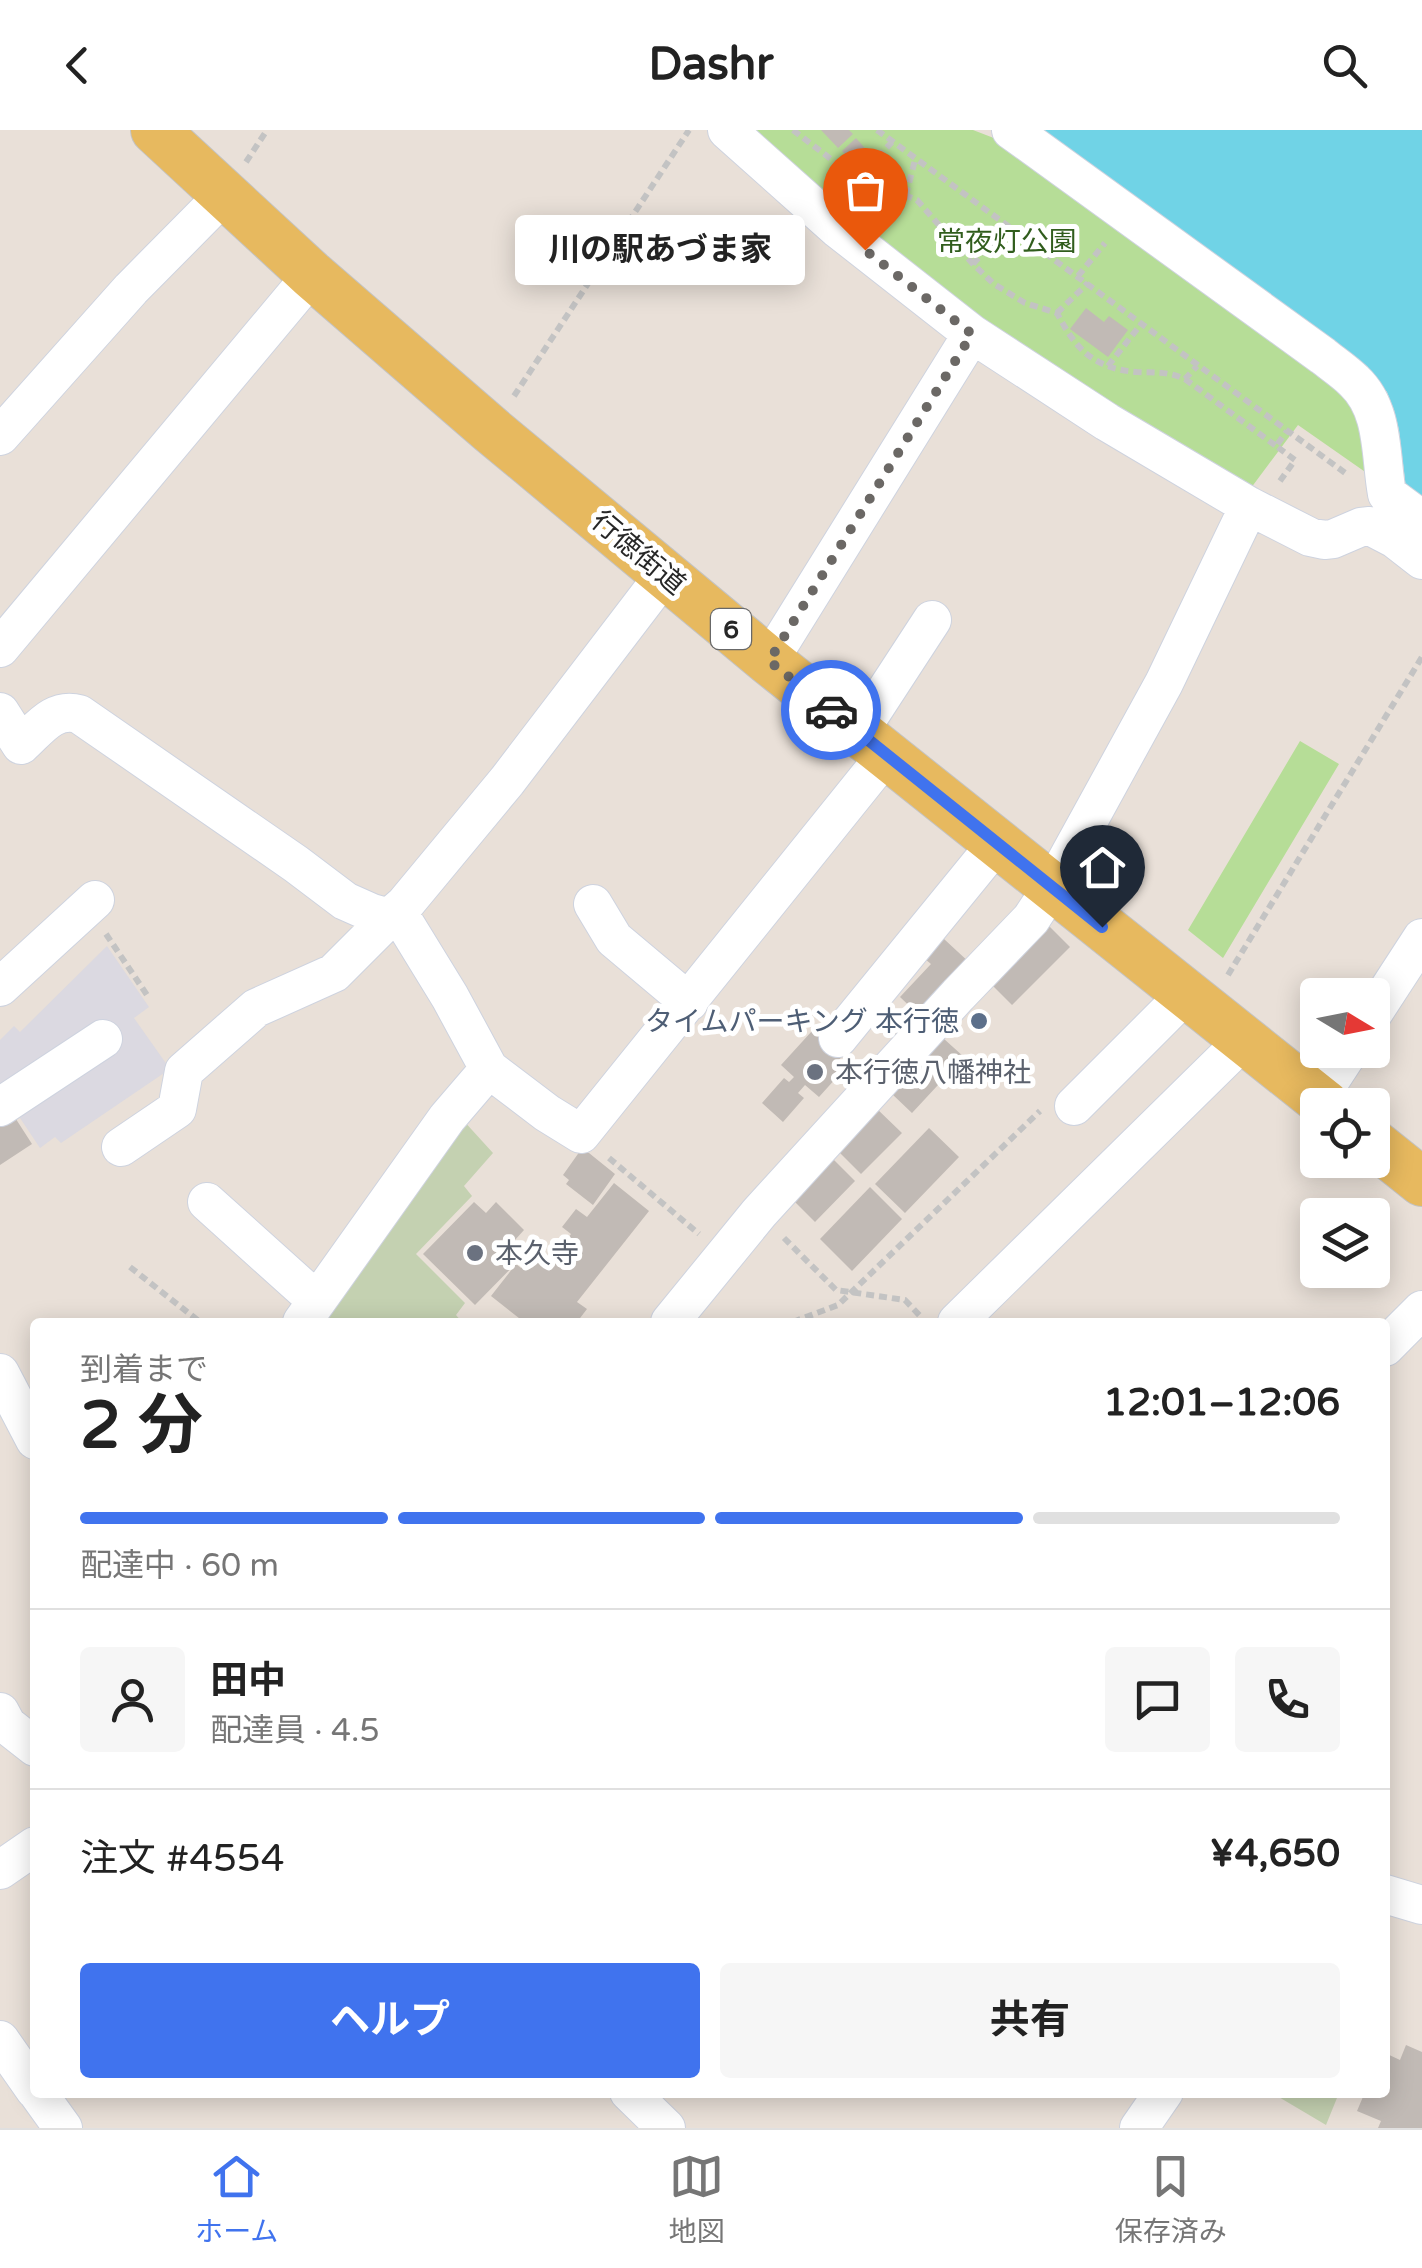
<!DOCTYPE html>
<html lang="ja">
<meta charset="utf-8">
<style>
body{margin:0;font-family:"Varela Round","Noto Sans JP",sans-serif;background:#f6f6f6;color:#222;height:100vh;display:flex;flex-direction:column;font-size:38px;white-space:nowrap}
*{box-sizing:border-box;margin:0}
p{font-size:32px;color:#767676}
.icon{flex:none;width:55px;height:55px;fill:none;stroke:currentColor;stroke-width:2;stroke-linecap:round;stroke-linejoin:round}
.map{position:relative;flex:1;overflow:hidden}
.panel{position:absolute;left:30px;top:1188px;width:1360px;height:780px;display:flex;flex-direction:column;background:#fff;border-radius:10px;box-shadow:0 5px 25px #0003}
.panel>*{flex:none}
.needle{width:65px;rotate:100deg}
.tools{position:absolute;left:1300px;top:848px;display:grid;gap:20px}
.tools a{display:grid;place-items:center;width:90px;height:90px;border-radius:10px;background:#fff;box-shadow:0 5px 25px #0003;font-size:50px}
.pin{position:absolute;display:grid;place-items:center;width:85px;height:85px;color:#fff;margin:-102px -42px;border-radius:50% 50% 50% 0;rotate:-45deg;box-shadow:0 0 10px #0007}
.pin .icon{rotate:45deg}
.courier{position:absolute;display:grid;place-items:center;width:100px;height:100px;margin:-50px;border:8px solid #4073ee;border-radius:50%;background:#fff;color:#222;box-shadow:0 2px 12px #0007}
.bubble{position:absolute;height:70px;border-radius:10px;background:#fff;box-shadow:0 5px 25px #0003;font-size:32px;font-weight:700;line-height:70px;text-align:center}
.headline em{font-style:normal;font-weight:700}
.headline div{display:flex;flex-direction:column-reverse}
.headline{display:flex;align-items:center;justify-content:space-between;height:170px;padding:0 50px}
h1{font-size:65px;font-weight:700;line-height:75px}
.bar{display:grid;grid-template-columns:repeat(4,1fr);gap:15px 10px;align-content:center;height:120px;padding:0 50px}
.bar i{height:12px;border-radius:8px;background:#e0e0e0}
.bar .on{background:#4073ee}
.bar p{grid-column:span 4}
.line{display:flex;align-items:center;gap:25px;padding:0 50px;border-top:2px solid #e0e0e0}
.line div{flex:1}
.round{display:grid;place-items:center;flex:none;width:105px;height:105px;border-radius:10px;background:#f6f6f6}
.action{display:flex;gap:20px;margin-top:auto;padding:20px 50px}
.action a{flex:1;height:115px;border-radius:10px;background:#4073ee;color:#fff;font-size:40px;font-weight:700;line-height:115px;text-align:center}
.action a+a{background:#f6f6f6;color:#222}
header{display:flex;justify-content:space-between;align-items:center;height:130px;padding:0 50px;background:#fff;font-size:45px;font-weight:700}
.tabs{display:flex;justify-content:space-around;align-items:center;height:140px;border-top:2px solid #e0e0e0;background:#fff;font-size:28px;color:#767676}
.tabs a{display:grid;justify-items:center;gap:5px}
.tabs .on{color:#4073ee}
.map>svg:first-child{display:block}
.industrial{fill:#dbd9e1}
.green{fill:#b6dd97}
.cemetery{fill:#c4d1b1}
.water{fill:#70d3e6}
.building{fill:#c1bab5}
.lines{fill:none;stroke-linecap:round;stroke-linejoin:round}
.minor-casing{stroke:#ced3df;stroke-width:40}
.major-casing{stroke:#c3c3c3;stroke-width:50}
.path{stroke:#c3c3c3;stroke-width:6;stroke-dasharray:8 5;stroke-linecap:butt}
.minor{stroke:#fff;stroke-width:38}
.major{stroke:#e7b95f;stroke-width:48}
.done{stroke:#6b6865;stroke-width:10;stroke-dasharray:0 18}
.route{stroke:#4073ee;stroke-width:12}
.service-dot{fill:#5c6f8a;stroke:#fff;stroke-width:4}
.worship-dot{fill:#6b7280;stroke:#fff;stroke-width:4}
.labels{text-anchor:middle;stroke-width:10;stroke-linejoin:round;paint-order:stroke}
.shield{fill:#fff;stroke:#686868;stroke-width:2.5}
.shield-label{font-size:25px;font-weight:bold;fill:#272727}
.park-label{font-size:28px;fill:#315d1d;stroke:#fff}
.street-label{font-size:28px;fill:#272727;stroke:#fff}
.service-label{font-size:28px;fill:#4e5e75;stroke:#fff;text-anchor:end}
.worship-label{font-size:28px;fill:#5b616d;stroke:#fff;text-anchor:start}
</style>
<header><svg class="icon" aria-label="back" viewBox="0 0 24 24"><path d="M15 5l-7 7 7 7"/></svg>Dashr<svg class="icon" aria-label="search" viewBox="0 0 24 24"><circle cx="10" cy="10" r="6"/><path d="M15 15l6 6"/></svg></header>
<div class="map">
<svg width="1422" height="1998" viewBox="0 0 1422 1998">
<rect width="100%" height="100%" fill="#e9e0d8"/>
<path class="industrial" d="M107 816 149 877 134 888 170 939 61 1013 55 1007 40 1018 14 979 0 965V910L14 896 20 902Z"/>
<path class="green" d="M744 0H973L999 10 1319 240 1353 273 1371 346 1298 295 1248 362 1116 283 902 133Z
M1300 611 1339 634 1223 828 1188 800Z"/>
<path class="cemetery" d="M462 989 493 1023 464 1056 472 1066 416 1124 465 1173 456 1185 462 1192H319Z
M1272 1963H1339L1326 1995Z"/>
<path class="water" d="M1040 0H1422V377L1407 367 1399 300 1394 280 1387 262 1363 233Z"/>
<path class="building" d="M821 0H849L853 4 838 18Z
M856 8 870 24 857 37 842 21Z
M1086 178 1104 192 1109 186 1128 200 1108 227 1070 199Z
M1047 794 1070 817 1012 875 989 852Z
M944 809 971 834 921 887 900 867 931 834 925 829Z
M812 901 821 909 846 922 838 931 846 937 819 967 805 955 798 963 804 968 783 992 762 973 784 948 789 952 794 947 781 935Z
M943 908 964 927 912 983 892 964Z
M875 977 902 1003 861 1044 835 1018Z
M14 986 32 1014 0 1035V996Z
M929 998 959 1027 905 1083 875 1054Z
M580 1021 589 1023 615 1044 593 1075 566 1054 569 1050 563 1045Z
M831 1027 855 1051 815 1092 791 1068Z
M614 1053 649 1081 577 1172 587 1179 577 1192H524L491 1166 516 1134 521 1138 535 1121 553 1134 569 1114 566 1111 571 1104 562 1097 576 1079 587 1087Z
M870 1057 902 1089 852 1141 820 1109Z
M474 1072 486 1083 496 1072 524 1100 515 1110 527 1122 475 1175 423 1124Z
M1406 1915 1422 1922V1998H1378L1381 1991 1357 1981 1365 1962H1385V1923L1400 1930Z"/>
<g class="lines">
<defs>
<path id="minor" d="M727 0 838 99 972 204 1107 292 1249 376 1310 407 1324 410 1333 409 1361 397 1370 396 1395 409 1422 430
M1011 0 1323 226C1333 234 1345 242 1354 251 1385 280 1380 326 1387 364L1422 390
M0 306 131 159 225 64
M0 518 312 145
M769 531 972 204
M0 582 21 615C39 599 53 577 79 584L296 734 345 771 372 783 404 792 450 867 489 939 547 983 581 1004 886 625
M859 602 932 490
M593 774 614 809 689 872
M0 857 95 770
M1372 885 1422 808
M838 908 997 713
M1318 969 1350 920
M1074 976 1186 864
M0 977 103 909
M121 1017 177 979 184 941 256 878 334 843 389 788 405 774 507 651 665 444
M207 1072 317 1171
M302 1192 447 988 489 939
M670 1192 759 1083 958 865 1031 789 1052 757 1164 553 1249 376
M957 1192 1244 910
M1385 1217 1422 1180
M0 1243 35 1310
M0 1582 7 1595 35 1617
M0 1740 35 1716
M1385 1764 1422 1775
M0 1910 35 1960
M37 1962 63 1998
M629 1962 666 1998
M1139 1998 1164 1962"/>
<path id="major" d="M155 0 312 145 491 300 769 531 1326 975
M1372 1012 1422 1052"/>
</defs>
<use href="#minor" class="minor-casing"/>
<use href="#major" class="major-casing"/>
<path class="path" d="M793 0 836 33 872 52 917 70 973 134 994 154 1025 173 1057 183C1076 220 1095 239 1137 242 1157 243 1166 241 1185 249L1197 236
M877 0 1348 345
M246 32 267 0
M860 46 892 12
M906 65 915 30
M973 134 1007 96
M1078 146 1105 113
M1057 183 1088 153
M1108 236 1141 194
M1185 249 1276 316
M514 266 689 0
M1280 351 1295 330 1276 316 1287 301
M106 804 147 865
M1228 845 1422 527
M609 1028 699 1104
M784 1108 836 1160 905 1170 922 1188
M130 1137 200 1192
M793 1192 838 1175 1040 981"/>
<use href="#minor" class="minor"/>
<use href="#major" class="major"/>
</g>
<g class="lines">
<path class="done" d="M831 580 769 531 972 204 865 120"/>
<path class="route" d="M831 580 1102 797"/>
</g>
<circle class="service-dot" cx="979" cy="891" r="10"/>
<g class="worship-dot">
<circle cx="815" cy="942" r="10"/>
<circle cx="475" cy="1123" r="10"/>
</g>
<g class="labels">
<rect class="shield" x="711" y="479" width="40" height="40" rx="8"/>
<g class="shield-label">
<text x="731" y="508">6</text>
</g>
<g class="park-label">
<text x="1007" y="121">常夜灯公園</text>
</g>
<g class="street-label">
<text transform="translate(639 422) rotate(40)" y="10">行徳街道</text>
</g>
<g class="service-label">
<text x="959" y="901">タイムパーキング 本行徳</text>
</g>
<g class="worship-label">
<text x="835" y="952">本行徳八幡神社</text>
<text x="495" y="1133">本久寺</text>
</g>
</g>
</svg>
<div class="tools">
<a><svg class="needle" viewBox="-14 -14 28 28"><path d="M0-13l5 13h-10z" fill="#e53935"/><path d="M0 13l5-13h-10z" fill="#767676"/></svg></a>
<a><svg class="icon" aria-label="locate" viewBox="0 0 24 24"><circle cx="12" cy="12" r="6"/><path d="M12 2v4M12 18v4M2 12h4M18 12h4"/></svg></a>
<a><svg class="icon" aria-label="layers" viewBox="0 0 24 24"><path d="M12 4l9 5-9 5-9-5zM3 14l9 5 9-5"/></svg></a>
</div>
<div class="pin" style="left:865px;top:120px;background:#ea580c"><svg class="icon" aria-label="bag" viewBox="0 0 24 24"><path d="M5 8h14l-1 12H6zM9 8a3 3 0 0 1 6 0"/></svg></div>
<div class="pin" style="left:1102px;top:797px;background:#1f2937"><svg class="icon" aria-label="home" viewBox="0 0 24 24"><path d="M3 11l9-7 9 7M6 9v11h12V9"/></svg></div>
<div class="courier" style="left:831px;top:580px"><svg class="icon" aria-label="car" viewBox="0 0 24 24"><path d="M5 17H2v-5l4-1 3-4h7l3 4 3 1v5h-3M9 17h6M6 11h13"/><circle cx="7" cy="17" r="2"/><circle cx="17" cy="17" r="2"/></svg></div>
<div class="bubble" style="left:515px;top:85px;width:290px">川の駅あづま家</div>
<section class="panel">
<div class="headline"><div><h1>2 分</h1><p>到着まで</p></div><em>12:01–12:06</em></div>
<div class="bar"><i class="on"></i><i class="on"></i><i class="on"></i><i></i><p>配達中 · 60 m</p></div>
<div class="line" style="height:180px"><a class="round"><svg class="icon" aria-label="person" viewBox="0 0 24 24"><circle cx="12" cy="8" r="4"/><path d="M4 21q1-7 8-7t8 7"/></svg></a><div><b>田中</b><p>配達員 · 4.5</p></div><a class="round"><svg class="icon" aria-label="chat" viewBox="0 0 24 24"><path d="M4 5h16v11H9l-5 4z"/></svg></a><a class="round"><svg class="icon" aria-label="phone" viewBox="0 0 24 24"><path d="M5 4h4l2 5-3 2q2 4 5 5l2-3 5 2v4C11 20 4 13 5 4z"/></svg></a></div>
<div class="line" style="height:130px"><div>注文 #4554</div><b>¥4,650</b></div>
<div class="action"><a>ヘルプ</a><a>共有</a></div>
</section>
</div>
<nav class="tabs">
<a class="on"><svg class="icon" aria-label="home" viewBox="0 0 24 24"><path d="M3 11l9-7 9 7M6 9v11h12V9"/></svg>ホーム</a>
<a><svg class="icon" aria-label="map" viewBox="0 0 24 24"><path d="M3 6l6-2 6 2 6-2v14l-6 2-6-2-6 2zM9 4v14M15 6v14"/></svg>地図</a>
<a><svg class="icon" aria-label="saved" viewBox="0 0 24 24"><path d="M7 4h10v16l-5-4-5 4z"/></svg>保存済み</a>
</nav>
